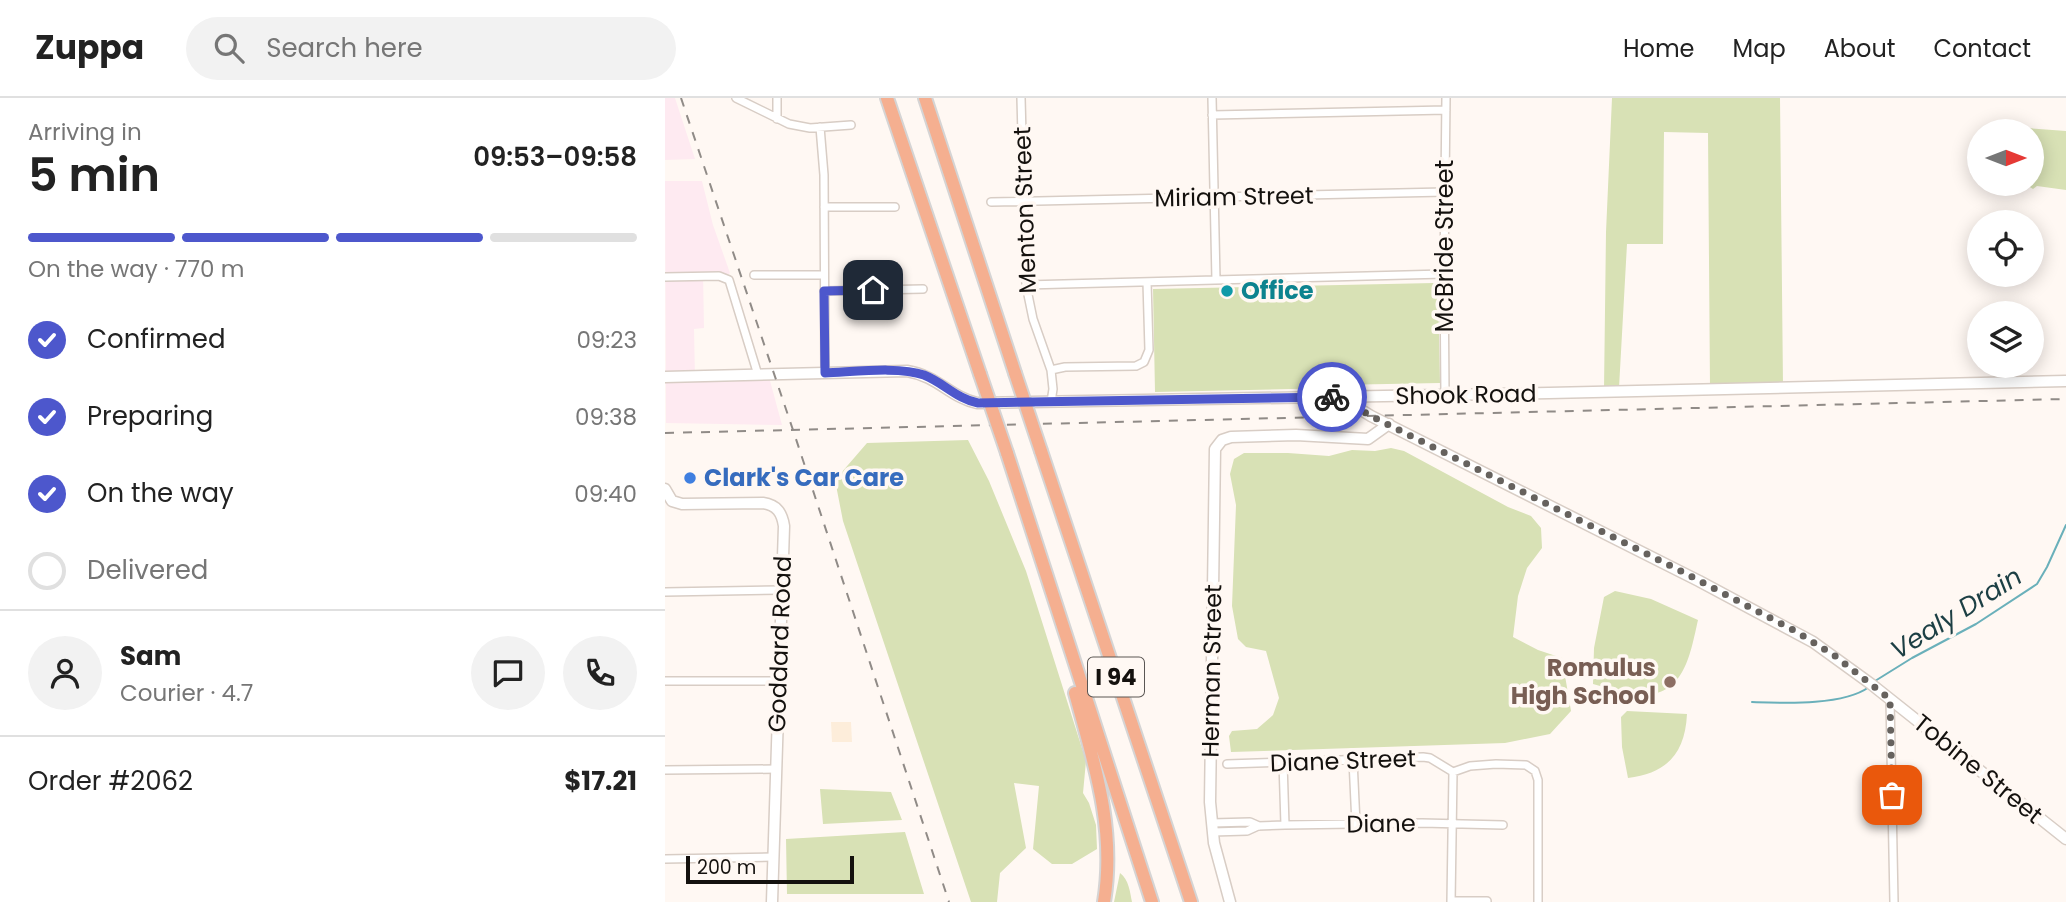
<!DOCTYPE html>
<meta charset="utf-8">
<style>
body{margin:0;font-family:Poppins,sans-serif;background:#f2f2f2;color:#222;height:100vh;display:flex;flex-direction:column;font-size:26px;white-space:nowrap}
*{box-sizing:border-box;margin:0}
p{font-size:23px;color:#767676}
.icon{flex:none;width:38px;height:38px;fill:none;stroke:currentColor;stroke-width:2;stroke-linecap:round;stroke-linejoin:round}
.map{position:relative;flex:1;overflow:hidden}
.details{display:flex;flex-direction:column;background:#fff;width:665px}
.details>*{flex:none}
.needle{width:46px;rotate:90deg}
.fabs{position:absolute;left:1302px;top:21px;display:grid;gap:14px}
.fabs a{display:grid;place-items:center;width:77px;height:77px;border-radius:50%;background:#fff;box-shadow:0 4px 18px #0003;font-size:35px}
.scale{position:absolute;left:21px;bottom:18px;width:168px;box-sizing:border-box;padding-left:7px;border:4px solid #14110e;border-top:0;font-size:19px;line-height:24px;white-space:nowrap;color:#14110e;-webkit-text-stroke:5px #fff8f3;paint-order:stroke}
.pin{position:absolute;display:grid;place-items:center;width:60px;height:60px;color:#fff;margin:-30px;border-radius:14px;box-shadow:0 4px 10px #0006}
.courier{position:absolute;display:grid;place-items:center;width:70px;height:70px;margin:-35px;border:5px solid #4d57cc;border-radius:50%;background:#fff;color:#222;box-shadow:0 2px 9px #0007}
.summary em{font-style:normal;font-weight:600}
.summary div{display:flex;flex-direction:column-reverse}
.summary{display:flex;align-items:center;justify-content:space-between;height:119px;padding:0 28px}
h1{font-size:46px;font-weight:600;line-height:52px}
.bar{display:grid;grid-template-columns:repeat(4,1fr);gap:10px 7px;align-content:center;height:84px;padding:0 28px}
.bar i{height:9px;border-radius:5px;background:#e0e0e0}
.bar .active{background:#4d57cc}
.bar p{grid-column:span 4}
.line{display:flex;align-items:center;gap:18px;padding:0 28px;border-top:2px solid #e0e0e0}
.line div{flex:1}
.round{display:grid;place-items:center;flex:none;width:74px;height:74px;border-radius:37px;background:#f2f2f2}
ol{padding:0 28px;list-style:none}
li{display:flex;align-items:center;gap:21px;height:77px}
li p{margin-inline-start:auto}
li .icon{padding:7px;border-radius:50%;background:#4d57cc;color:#fff;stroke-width:4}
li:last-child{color:#767676}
li i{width:38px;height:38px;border:4px solid #e0e0e0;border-radius:50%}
header{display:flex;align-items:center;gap:42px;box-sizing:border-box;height:98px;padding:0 35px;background:#fff;border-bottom:2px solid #e0e0e0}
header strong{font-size:33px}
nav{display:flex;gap:38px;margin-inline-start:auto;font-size:24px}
.search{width:490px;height:63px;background:#f2f2f2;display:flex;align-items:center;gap:18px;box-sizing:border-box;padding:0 24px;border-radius:38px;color:#767676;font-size:26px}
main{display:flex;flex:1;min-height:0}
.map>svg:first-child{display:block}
.commercial{fill:#feeaf1}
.industrial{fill:#fdedda}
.green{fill:#d8e1b5}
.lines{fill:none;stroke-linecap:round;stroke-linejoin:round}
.stream{stroke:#6ab0ba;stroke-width:2}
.street-casing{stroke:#d8cdc5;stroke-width:10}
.secondary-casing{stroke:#d8cdc5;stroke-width:13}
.highway-casing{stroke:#d5d4d4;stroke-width:16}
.street{stroke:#fff;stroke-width:7}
.secondary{stroke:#fff;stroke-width:10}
.highway{stroke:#f5af90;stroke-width:12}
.rail{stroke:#908b87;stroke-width:2;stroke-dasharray:9 9;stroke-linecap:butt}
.highway-bridge-casing{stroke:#d5d4d4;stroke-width:16;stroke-linecap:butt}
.highway-bridge{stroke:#f5af90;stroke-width:12}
.done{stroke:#66625e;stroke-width:7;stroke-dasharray:0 12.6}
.route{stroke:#4d57cc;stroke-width:9}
.culture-dot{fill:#0f9aa8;stroke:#fff8f3;stroke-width:2.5}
.shop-dot{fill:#3f7fe0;stroke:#fff8f3;stroke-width:2.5}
.education-dot{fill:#8d6e63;stroke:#fff8f3;stroke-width:2.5}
.labels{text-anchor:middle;stroke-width:7;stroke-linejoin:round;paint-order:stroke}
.shield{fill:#fff8f3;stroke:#5a5653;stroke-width:2}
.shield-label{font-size:23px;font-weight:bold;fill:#14110e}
.street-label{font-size:24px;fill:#14110e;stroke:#fff8f3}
.culture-label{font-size:24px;font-weight:bold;fill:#0d838f;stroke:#fff8f3;text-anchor:start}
.shop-label{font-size:24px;font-weight:bold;fill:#366cbe;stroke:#fff8f3;text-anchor:start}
.education-label{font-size:24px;font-weight:bold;fill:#785e54;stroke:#fff8f3;text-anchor:end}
.water-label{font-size:26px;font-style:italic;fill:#1c3f44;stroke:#fff8f3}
</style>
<header>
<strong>Zuppa</strong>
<div class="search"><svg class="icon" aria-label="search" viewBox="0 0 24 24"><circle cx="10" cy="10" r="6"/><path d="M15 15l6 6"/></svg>Search here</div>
<nav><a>Home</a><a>Map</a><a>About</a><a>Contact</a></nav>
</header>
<main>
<section class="details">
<div class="summary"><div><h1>5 min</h1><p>Arriving in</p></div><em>09:53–09:58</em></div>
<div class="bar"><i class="active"></i><i class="active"></i><i class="active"></i><i></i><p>On the way · 770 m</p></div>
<ol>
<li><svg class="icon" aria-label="check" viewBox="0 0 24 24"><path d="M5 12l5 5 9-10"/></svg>Confirmed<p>09:23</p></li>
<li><svg class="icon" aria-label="check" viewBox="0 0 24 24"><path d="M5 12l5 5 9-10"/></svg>Preparing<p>09:38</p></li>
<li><svg class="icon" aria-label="check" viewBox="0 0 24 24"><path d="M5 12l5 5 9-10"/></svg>On the way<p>09:40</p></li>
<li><i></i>Delivered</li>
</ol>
<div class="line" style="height:126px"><a class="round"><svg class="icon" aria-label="person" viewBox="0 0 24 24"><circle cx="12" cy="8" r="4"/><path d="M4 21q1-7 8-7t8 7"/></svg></a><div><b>Sam</b><p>Courier · 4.7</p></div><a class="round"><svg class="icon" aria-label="chat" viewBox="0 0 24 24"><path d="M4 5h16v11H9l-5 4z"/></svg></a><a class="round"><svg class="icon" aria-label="phone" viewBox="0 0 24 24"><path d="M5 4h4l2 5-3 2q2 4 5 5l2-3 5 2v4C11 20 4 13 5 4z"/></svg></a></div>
<div class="line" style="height:91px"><div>Order #2062</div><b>$17.21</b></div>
</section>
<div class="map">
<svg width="1401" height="804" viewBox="0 0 1401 804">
<rect width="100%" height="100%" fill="#fff8f3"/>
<path class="commercial" d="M0 0H10L30 61 0 62Z
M0 83H37L48 127 65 175 62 177 38 175 39 230 29 231 30 281 104 279 117 327 1 325Z"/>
<path class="industrial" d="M166 624H186L187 644H167Z"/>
<path class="green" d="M947 0H1115L1118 287 1045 289 1043 35 999 34 998 146H962L954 290 939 291 941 134Z
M1336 28 1401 33V92L1372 88 1368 91 1360 86H1367V33H1336Z
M769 185 773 188 775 285 670 287 669 290 490 294 488 191Z
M303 342 324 383 361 473 421 663 418 695 424 705 431 727 432 751 407 766H387L368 751 374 688 349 685 361 750 335 775 332 804H306L178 423 170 382 202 345Z
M726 350 739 353 843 409 866 418 876 430 877 450 862 470 853 498 848 539 873 552 897 560 906 613 885 636 840 645 566 654 564 638 567 633 592 631 608 617 614 600 601 553 581 549 573 541 567 508 571 407 565 376 569 361 579 355H623L664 358 687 352 710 353Z
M950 493 986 501 1033 522C1025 557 1019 602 971 596 957 595 942 590 928 586L929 550 939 499Z
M962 613 1022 616C1020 656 1002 675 963 680L957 649 956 619Z
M155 691 226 694 237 722 158 726Z
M240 734 259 796H122L121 741Z
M455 775C464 782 465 794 467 804H449Z"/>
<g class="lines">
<path class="stream" d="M1210 583 1247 560 1311 526 1372 486 1382 469 1401 427
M1087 604C1118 605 1178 608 1204 589"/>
<defs>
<path id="street" d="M71 0 124 26 145 30 186 27
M112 0V21
M356 0 361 187 368 221 386 272 388 291 386 304
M547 0 551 182
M547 17 781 12
M155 29 159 77 160 275
M326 104 780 94
M159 109H230
M89 177H159
M0 179 54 178 64 182 93 277
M361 187 779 176
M159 193 258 191
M386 272 400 269 471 268 479 264 484 252 482 184
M780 296 779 176 781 0
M0 494 117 492
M0 583H114
M1225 601 1229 804
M688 662 691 726
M618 664 620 727
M562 666 758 659 765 660 788 674 805 668 831 666 861 667 870 673 873 682V804
M0 672 111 671
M547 725 585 724 594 728
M547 734 582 733 593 728 620 727 757 725 838 727
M0 761 109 759
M786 803H822
M786 804 788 674"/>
<path id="secondary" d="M0 279 242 273C273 278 285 299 312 305L884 295 1401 283
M675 299 706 318 1034 483 1148 544 1206 586 1401 741
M0 391 7 403 17 406 98 405C112 407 117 415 119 428L107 804
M565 804 549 745 545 704 550 351 557 342 566 339 631 337 703 341 724 326"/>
<path id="highway" d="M222 0 315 276
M260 0 350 275
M376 353 526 804
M342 355 487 804
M410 595C429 665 451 730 439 804"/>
</defs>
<use href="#street" class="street-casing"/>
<use href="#secondary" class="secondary-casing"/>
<use href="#highway" class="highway-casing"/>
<use href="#street" class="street"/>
<use href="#secondary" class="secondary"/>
<use href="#highway" class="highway"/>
<path class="rail" d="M16 0 128 332 284 804
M0 335 1401 301"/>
<defs>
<path id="highway-bridge" d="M350 275 376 353
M315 276 342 355"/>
</defs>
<use href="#highway-bridge" class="highway-bridge-casing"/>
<use href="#highway-bridge" class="highway-bridge"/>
</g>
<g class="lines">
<path class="done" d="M667 299H674L706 318 1010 470 1132 534 1170 558 1225 601 1227 697"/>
<path class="route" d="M208 192 159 193 160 275C188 274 234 268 259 277 279 285 292 301 313 305L667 299"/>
</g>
<circle class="culture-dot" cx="562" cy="193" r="7"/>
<circle class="shop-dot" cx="25" cy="380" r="7"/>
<circle class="education-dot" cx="1005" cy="584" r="7"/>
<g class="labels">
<rect class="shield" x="423" y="559.5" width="56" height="39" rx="5"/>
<g class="shield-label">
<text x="451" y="587">I 94</text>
</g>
<g class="street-label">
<text transform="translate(569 99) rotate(-1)" y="8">Miriam Street</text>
<text transform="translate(360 112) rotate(-92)" y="8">Menton Street</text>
<text transform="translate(780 148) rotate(-90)" y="8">McBride Street</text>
<text transform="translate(801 297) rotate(-1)" y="8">Shook Road</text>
<text transform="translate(115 546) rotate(-88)" y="8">Goddard Road</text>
<text transform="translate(547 573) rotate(-89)" y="8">Herman Street</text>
<text transform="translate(678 663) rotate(-2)" y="8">Diane Street</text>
<text transform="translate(1313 671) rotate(39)" y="8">Tobine Street</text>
<text transform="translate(716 726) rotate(-1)" y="8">Diane</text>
</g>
<g class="culture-label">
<text x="576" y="201">Office</text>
</g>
<g class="shop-label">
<text x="39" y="388">Clark's Car Care</text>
</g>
<g class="education-label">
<text x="991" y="578">Romulus<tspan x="991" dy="28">High School</tspan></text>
</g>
<g class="water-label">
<text transform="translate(1291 515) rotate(-32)" y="9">Vealy Drain</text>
</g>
</g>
</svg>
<div class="fabs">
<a><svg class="needle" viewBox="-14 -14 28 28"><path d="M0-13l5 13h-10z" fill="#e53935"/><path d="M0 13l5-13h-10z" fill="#767676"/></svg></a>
<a><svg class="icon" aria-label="locate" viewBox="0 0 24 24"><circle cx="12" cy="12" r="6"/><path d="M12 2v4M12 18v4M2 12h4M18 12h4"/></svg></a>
<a><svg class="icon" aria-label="layers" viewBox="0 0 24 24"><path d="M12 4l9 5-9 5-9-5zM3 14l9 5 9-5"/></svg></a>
</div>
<div class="scale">200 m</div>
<div class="pin" style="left:1227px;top:697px;background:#ea580c"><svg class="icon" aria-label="bag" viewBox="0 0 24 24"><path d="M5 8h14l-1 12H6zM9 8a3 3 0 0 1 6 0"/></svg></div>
<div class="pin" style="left:208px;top:192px;background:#1f2937"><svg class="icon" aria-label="home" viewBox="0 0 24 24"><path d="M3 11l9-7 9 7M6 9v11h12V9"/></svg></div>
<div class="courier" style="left:667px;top:299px"><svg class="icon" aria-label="bike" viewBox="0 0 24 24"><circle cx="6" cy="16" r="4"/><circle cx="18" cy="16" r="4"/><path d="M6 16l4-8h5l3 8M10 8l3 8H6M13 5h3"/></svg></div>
</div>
</main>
